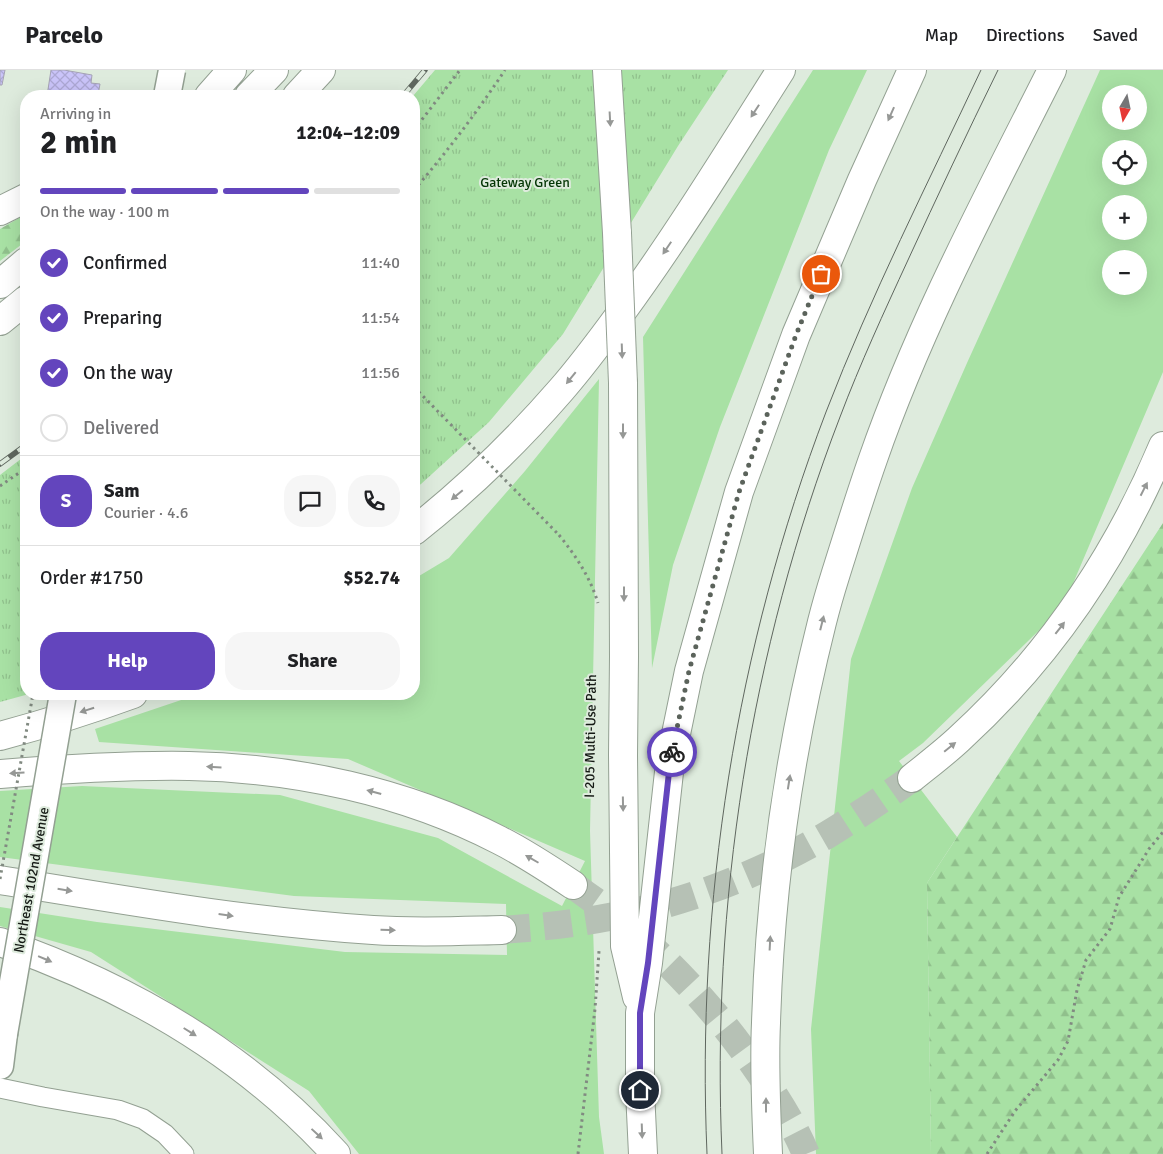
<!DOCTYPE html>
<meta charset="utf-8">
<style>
body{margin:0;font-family:Signika,sans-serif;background:#f6f6f6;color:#202124;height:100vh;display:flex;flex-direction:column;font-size:19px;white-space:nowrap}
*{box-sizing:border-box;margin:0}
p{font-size:16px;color:#757577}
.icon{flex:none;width:28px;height:28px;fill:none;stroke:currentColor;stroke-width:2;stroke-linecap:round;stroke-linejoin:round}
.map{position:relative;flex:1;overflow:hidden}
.drawer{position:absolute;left:20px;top:20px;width:400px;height:610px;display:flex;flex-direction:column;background:#fff;border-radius:20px;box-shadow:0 5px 20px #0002}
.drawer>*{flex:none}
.needle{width:32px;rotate:189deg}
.controls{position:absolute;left:1102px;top:15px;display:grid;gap:10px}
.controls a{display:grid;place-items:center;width:45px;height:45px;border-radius:50%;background:#fff;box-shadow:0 5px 20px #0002;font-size:25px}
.pin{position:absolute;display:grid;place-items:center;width:42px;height:42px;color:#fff;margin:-21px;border:2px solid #fff;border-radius:50%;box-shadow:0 1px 5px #0007}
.courier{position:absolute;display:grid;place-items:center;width:50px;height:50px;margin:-25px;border:4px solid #6345bd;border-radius:50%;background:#fff;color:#222;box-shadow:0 1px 6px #0007}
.summary em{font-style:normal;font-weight:800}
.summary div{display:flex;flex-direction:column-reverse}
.summary{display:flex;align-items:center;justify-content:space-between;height:85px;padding:0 20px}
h1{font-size:32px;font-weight:800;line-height:38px}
.bar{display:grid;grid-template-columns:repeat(4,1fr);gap:8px 5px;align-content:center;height:60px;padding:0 20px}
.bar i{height:6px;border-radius:4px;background:#e0e0e0}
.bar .on{background:#6345bd}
.bar p{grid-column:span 4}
.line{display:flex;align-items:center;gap:12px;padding:0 20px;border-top:1px solid #e0e0e0}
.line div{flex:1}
.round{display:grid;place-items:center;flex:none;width:52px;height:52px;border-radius:20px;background:#f6f6f6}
ol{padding:0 20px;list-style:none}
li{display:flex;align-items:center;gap:15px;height:55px}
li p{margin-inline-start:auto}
li .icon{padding:5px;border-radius:50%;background:#6345bd;color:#fff;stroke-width:4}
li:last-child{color:#757577}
li i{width:28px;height:28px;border:2px solid #e0e0e0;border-radius:50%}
.button{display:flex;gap:10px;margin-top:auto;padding:10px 20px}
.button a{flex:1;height:58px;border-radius:20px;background:#6345bd;color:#fff;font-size:20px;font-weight:800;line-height:58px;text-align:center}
.button a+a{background:#f6f6f6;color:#202124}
header{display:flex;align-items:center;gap:30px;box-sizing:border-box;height:70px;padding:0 25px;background:#fff;border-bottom:1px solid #e0e0e0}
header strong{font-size:24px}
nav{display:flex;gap:28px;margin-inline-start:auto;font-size:18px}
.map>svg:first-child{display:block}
.green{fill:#a8e1a4;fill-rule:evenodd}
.forest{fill:url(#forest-firs)}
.park{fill:url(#park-tufts)}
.building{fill:url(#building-cross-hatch);stroke:#a5a3b4}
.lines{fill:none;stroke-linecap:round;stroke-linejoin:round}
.motorway-tunnel{stroke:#b6c1b5;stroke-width:28;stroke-dasharray:28 14;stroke-linecap:butt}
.minor-casing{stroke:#93a092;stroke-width:21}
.secondary-casing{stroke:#93a092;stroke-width:29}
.motorway-casing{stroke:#93a092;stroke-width:30}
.path{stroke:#818a81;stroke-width:3;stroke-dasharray:2.5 4;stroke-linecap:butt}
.minor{stroke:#fff;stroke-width:19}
.secondary{stroke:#fff;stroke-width:26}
.motorway{stroke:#fff;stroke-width:28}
.tram{stroke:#5f675f;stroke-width:1}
.rail-casing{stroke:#5f675f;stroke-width:5.5}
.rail{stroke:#deebdd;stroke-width:4;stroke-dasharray:11;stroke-linecap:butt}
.secondary-bridge-casing{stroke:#93a092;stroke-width:29;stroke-linecap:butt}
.motorway-bridge-casing{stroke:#93a092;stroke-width:30;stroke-linecap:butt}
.path-bridge{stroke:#818a81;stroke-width:3;stroke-dasharray:2.5 4;stroke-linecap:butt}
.secondary-bridge{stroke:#fff;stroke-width:26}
.motorway-bridge{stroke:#fff;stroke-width:28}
.oneway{fill:#969896}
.done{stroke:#5b635b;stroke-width:5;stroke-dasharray:0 9}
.route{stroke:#6345bd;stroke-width:6}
.labels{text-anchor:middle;stroke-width:4;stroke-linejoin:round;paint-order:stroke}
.park-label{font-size:14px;fill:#053706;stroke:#deebdd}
.street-label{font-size:14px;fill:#151a15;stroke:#deebdd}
</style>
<header>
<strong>Parcelo</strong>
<nav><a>Map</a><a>Directions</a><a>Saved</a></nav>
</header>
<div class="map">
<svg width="1163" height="1084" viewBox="0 0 1163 1084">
<defs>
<pattern id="forest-firs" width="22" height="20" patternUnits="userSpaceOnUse" patternTransform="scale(1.25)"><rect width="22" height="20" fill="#a8e1a4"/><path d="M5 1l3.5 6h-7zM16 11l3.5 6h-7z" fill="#90c08c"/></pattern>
<pattern id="park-tufts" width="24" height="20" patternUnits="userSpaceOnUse" patternTransform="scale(1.25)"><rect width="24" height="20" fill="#a8e1a4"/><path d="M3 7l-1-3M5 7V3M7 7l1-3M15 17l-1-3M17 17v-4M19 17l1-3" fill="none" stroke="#90c08c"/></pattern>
<pattern id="building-cross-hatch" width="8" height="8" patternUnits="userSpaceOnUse" patternTransform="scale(1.25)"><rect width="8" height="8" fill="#cac4f9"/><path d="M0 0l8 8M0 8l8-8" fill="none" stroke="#ada8d5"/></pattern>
</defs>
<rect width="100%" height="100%" fill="#deebdd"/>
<path class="green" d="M813 0H867L829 80 720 357 673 495 652 598 643 267Z
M1100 0H1163V302L1063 537 923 673 899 691 957 767 927 813 931 1084H816L811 959 851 589 912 418 967 293ZM1111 24H1139V51H1111ZM1111 79H1139V106H1111ZM1111 134H1139V161H1111ZM1111 189H1139V216H1111Z
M599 309 590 761 599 1047 604 1084H359L309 1021 91 882 0 856V837L97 852 345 882 507 885 506 834 294 826 0 787V721L82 716 280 725 438 768 562 836 585 791 348 689 99 672 95 659 199 624H414V509L449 488 525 401Z"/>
<path class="forest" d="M26 144V171L0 191V159Z
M1163 453V1084H931L927 813Z"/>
<path class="park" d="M435 0H728L678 76 563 264 489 352 421 414 414 419V26H413Z
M26 385V624H29L0 632V405Z"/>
<path class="building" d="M0 0H5L2 15H0Z
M51 0H64L92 5 91 13 100 14 98 25 89 24V26H47Z"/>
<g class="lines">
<path class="motorway-tunnel" d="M573 815C590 828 609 840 625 854 676 897 720 946 758 1001 776 1027 794 1055 806 1084
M502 860C542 857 581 853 619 845 692 831 763 802 827 765 856 747 884 728 912 708"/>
<defs>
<path id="minor" d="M0 1018 43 1027 118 1040 143 1049 165 1064 184 1084"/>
<path id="secondary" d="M0 996 4 964"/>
<path id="motorway" d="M607 0 617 163
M209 26 232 0
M249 26 274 0
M297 26 321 0
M0 141 26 128
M0 214 26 192
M0 251 26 230
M623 313 624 586 623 685 625 876 637 927
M414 461C467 419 516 372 561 320 582 296 602 269 621 243 678 165 729 82 781 0
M0 666C45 654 89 640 133 624
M0 704C63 699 126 695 189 696 295 698 404 721 499 770 525 783 549 799 573 815
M912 708C928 695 944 683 959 669 1049 587 1116 488 1163 376
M0 810C124 830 248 852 373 860 416 863 459 861 502 860
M0 872C127 916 245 984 336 1084
M643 1084 640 1021V943L648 893 670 693 689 601 739 422 796 265 862 110 912 0
M768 1084C766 1040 764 996 766 953 770 818 789 683 822 552 826 536 831 519 836 503 848 465 860 426 873 389 920 254 988 127 1052 0"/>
</defs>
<use href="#minor" class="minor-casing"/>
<use href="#secondary" class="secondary-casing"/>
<use href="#motorway" class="motorway-casing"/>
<path class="path" d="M414 60 460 0
M414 120C447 82 477 42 505 0
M0 416 26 398
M559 465C576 486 590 507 598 533
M578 1084 595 939 599 881
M987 1084 1015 1041 1058 990 1068 971 1077 920 1086 890 1110 859 1119 827 1149 779 1163 762"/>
<use href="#minor" class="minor"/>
<use href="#secondary" class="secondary"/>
<use href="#motorway" class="motorway"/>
<path class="tram" d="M707 1084C696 832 736 578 826 342 871 225 928 113 981 0
M722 1084C711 834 750 581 840 347 860 294 884 242 908 190 937 127 967 63 998 0"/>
<defs>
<path id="rail" d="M403 26 425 0
M0 394 26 375"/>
</defs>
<use href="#rail" class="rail-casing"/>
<use href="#rail" class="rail"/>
<defs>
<path id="secondary-bridge" d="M167 26 172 0
M4 964 63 624"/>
<path id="motorway-bridge" d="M617 163 623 313"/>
</defs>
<use href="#secondary-bridge" class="secondary-bridge-casing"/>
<use href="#motorway-bridge" class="motorway-bridge-casing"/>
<path class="path-bridge" d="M414 317 559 465
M0 809 33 624"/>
<use href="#secondary-bridge" class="secondary-bridge"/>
<use href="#motorway-bridge" class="motorway-bridge"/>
</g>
<defs><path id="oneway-solid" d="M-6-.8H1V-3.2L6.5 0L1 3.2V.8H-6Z" transform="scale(1.25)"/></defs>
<g class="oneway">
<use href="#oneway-solid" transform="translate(755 41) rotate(123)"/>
<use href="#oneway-solid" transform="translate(891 44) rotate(114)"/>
<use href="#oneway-solid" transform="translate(610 49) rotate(87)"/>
<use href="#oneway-solid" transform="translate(667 178) rotate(124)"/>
<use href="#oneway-solid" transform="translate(622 281) rotate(88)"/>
<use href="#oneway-solid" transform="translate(571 308) rotate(129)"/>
<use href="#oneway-solid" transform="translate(623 361) rotate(90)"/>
<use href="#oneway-solid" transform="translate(1144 419) rotate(-63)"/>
<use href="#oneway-solid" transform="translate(457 425) rotate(140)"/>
<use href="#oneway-solid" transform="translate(624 524) rotate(90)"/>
<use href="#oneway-solid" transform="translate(822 553) rotate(-76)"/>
<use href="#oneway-solid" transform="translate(1060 558) rotate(-52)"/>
<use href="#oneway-solid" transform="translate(87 640) rotate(162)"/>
<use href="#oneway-solid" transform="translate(950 677) rotate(-39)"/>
<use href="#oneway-solid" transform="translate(214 697) rotate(-177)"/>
<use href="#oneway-solid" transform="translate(17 703) rotate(176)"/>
<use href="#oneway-solid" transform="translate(789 712) rotate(-81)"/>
<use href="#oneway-solid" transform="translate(374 722) rotate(-165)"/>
<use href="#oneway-solid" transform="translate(623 734) rotate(89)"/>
<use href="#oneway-solid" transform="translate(532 789) rotate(-150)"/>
<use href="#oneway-solid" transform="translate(65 820) rotate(9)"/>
<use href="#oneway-solid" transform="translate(226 845) rotate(8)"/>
<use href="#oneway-solid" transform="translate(388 860) rotate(2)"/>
<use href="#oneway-solid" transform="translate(770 873) rotate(-87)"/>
<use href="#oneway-solid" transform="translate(45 889) rotate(23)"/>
<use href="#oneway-solid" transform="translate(190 962) rotate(32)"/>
<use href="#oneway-solid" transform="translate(766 1035) rotate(-90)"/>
<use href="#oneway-solid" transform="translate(642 1061) rotate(88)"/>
<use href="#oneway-solid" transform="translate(317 1064) rotate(43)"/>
</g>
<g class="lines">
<path class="done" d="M672 682 689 601 739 422 796 265 821 204"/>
<path class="route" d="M640 1020V943L648 893 670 693 672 682"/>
</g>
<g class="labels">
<g class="park-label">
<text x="525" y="117">Gateway Green</text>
</g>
<g class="street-label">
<text transform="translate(590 666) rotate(-89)" y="5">I-205 Multi-Use Path</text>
<text transform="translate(31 810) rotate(-80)" y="5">Northeast 102nd Avenue</text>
</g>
</g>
</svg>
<div class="controls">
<a><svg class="needle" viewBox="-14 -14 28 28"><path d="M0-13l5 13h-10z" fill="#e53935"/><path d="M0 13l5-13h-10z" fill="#757577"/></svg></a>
<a><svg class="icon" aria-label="locate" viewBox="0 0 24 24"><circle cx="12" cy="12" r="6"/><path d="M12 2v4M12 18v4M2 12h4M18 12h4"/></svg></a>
<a>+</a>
<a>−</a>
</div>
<div class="pin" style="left:821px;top:204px;background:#ea580c"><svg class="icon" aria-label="bag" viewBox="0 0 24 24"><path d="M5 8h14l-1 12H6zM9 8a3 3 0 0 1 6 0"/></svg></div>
<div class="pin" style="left:640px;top:1020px;background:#1f2937"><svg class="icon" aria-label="home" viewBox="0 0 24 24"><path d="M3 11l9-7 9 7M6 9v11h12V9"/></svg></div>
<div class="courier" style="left:672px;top:682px"><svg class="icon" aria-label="bike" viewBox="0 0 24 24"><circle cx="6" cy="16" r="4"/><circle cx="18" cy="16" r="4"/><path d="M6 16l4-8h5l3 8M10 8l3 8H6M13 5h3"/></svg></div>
<section class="drawer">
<div class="summary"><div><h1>2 min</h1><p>Arriving in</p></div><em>12:04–12:09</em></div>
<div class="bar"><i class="on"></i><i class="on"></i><i class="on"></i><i></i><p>On the way · 100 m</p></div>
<ol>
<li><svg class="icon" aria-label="check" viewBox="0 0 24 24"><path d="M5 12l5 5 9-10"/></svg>Confirmed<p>11:40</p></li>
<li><svg class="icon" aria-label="check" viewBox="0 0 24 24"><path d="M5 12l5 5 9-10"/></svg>Preparing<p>11:54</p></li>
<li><svg class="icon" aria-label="check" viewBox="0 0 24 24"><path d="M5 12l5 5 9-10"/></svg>On the way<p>11:56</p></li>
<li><i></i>Delivered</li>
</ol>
<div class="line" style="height:90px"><b class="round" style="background:#6345bd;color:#fff">S</b><div><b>Sam</b><p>Courier · 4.6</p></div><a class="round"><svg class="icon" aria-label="chat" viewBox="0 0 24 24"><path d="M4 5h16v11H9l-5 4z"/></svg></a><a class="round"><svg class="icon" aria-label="phone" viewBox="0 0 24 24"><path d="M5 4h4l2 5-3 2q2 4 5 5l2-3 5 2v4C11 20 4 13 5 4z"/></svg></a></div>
<div class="line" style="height:65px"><div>Order #1750</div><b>$52.74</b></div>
<div class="button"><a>Help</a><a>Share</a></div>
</section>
</div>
